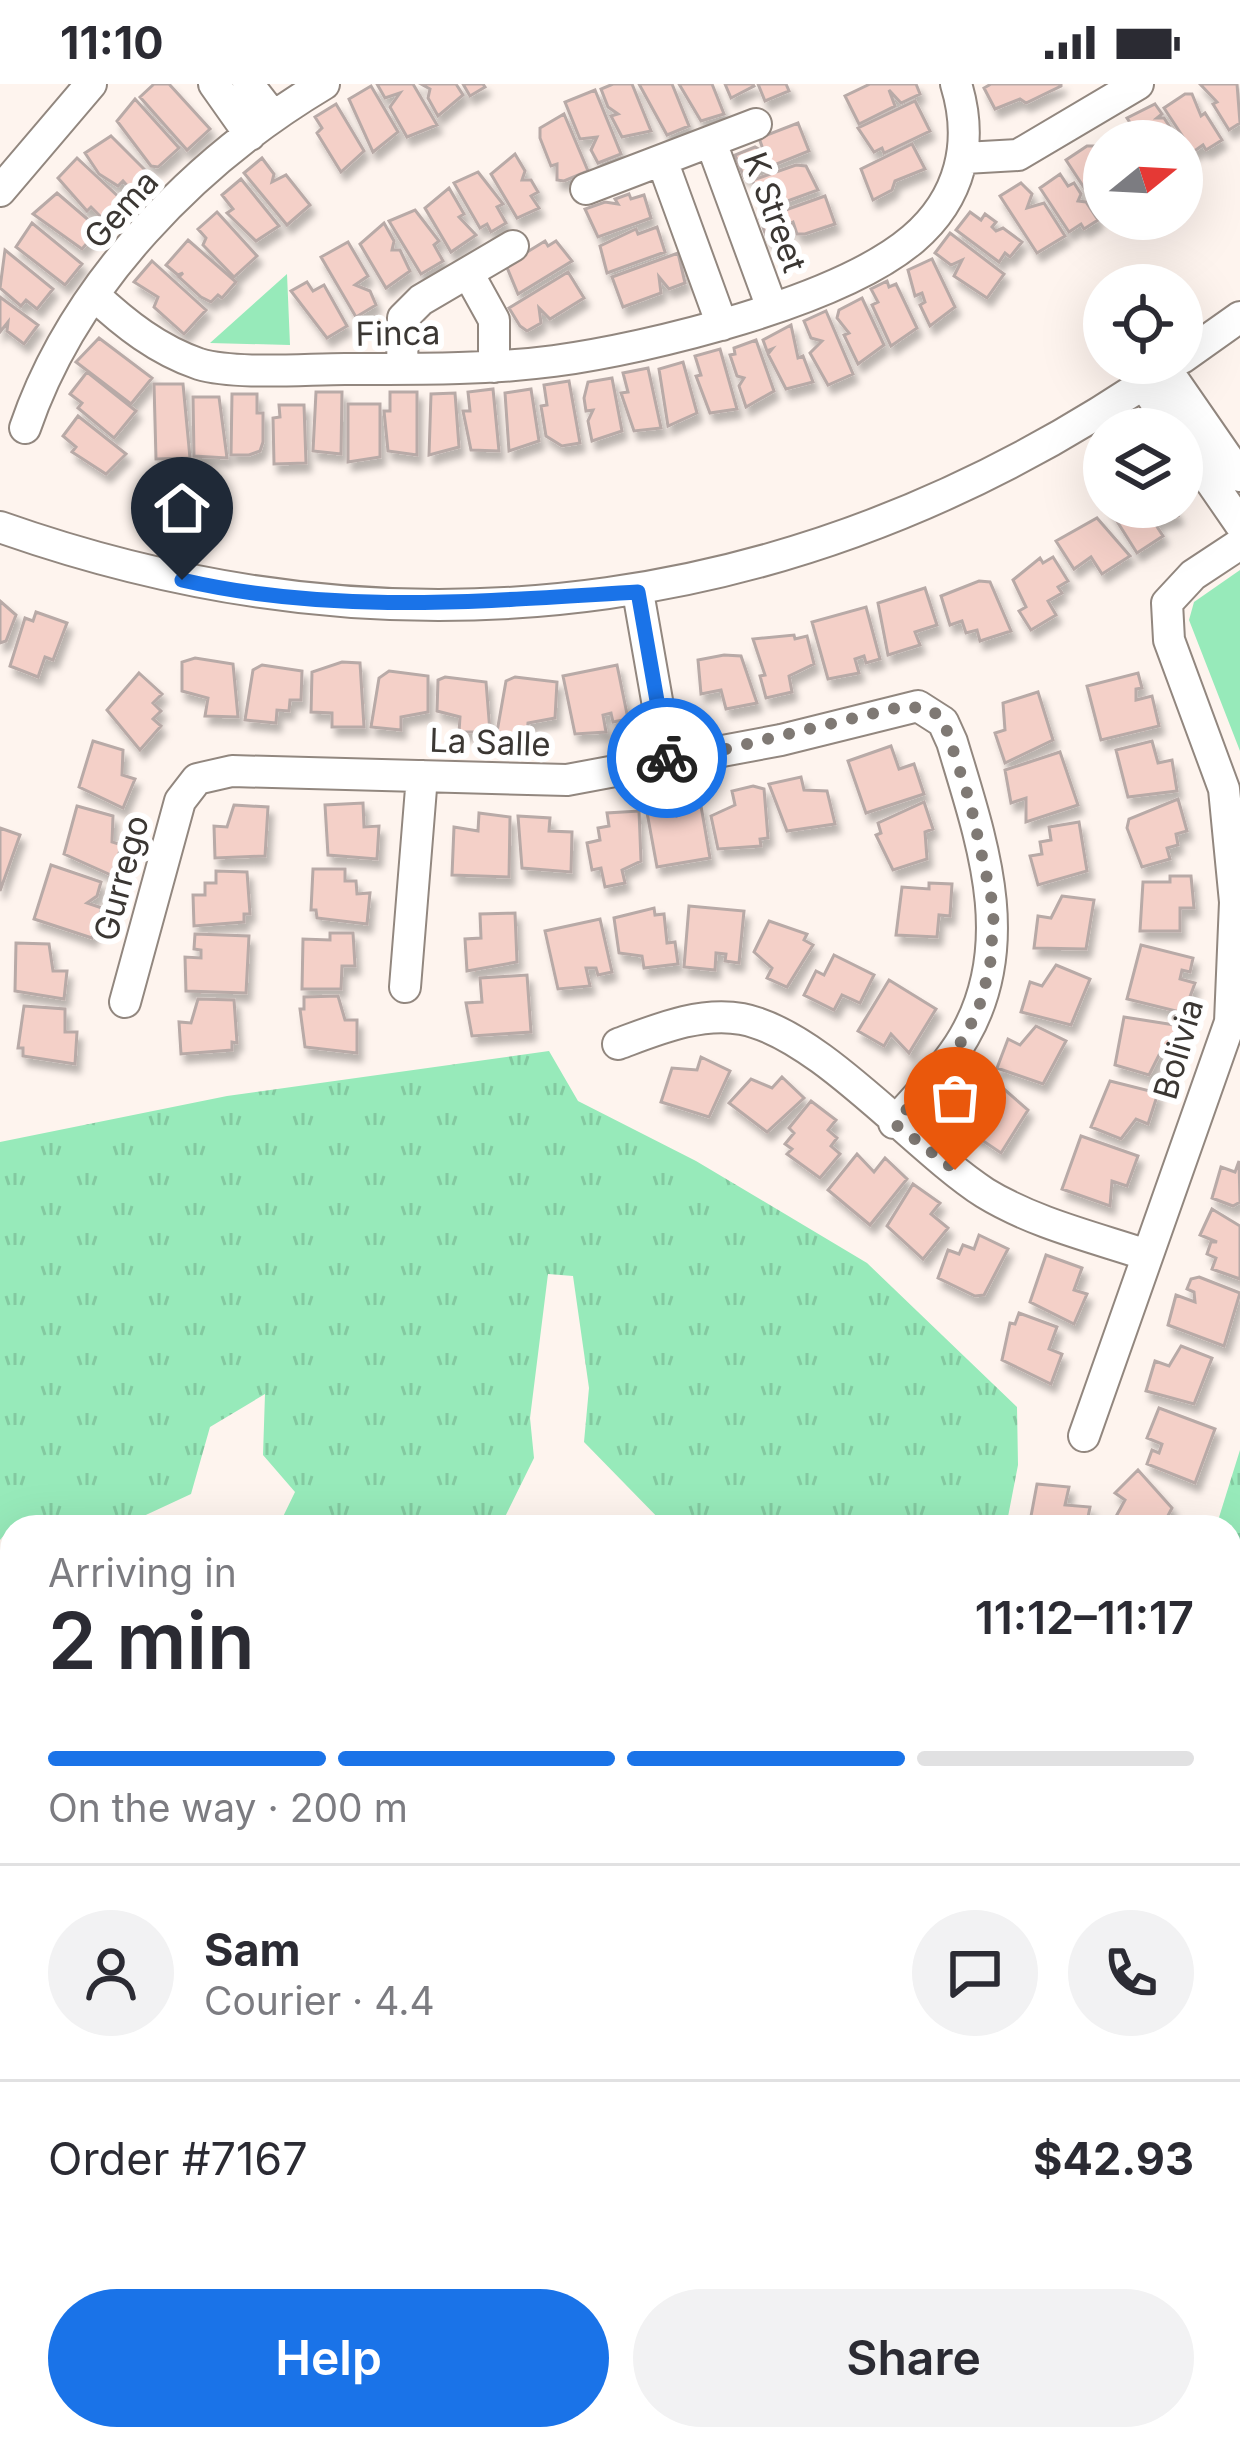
<!DOCTYPE html>
<meta charset="utf-8">
<style>
body{margin:0;font-family:Inter,sans-serif;background:#f2f2f3;color:#2b2b33;height:100vh;display:flex;flex-direction:column;font-size:45px;white-space:nowrap}
*{box-sizing:border-box;margin:0}
p{font-size:39px;color:#7c7c81}
.icon{flex:none;width:66px;height:66px;fill:none;stroke:currentColor;stroke-width:2;stroke-linecap:round;stroke-linejoin:round}
.map{position:relative;flex:1;overflow:hidden}
.panel{position:absolute;left:0px;top:1431px;width:1242px;height:936px;display:flex;flex-direction:column;background:#fff;border-radius:36px 36px 0 0;box-shadow:0 12px 48px #0002}
.panel>*{flex:none}
.needle{width:78px;rotate:72deg}
.tools{position:absolute;left:1083px;top:36px;display:grid;gap:24px}
.tools a{display:grid;place-items:center;width:120px;height:120px;border-radius:50%;background:#fff;box-shadow:0 12px 48px #0002;font-size:60px}
.pin{position:absolute;display:grid;place-items:center;width:102px;height:102px;color:#fff;margin:-123px -51px;border-radius:50% 50% 50% 0;rotate:-45deg;box-shadow:0 0 12px #0007}
.pin .icon{rotate:45deg}
.courier{position:absolute;display:grid;place-items:center;width:120px;height:120px;margin:-60px;border:9px solid #1a73e8;border-radius:50%;background:#fff;color:#222;box-shadow:0 3px 15px #0007}
.head em{font-style:normal;font-weight:600}
.head div{display:flex;flex-direction:column-reverse}
.head{display:flex;align-items:center;justify-content:space-between;height:204px;padding:0 48px}
h1{font-size:78px;font-weight:600;line-height:90px}
.bar{display:grid;grid-template-columns:repeat(4,1fr);gap:18px 12px;align-content:center;height:144px;padding:0 48px}
.bar i{height:15px;border-radius:9px;background:#e1e1e2}
.bar .active{background:#1a73e8}
.bar p{grid-column:span 4}
.line{display:flex;align-items:center;gap:30px;padding:0 48px;border-top:3px solid #e1e1e2}
.line div{flex:1}
.round{display:grid;place-items:center;flex:none;width:126px;height:126px;border-radius:63px;background:#f2f2f3}
.action{display:flex;gap:24px;margin-top:auto;padding:24px 48px}
.action a{flex:1;height:138px;border-radius:72px;background:#1a73e8;color:#fff;font-size:48px;font-weight:600;line-height:138px;text-align:center}
.action a+a{background:#f2f2f3;color:#2b2b33}
.status{display:flex;justify-content:space-between;align-items:center;height:84px;padding:0 60px;background:#fff;direction:ltr}
.status svg{height:33px;fill:currentColor}
.map>svg:first-child{display:block}
.grass{fill:url(#grass-tufts)}
.forest{fill:url(#forest-firs)}
.park{fill:#97eaba}
.building{fill:#f4d0c8;stroke:#b8aaa7;stroke-width:3;filter:url(#shadow)}
.lines{fill:none;stroke-linecap:round;stroke-linejoin:round}
.minor-casing{stroke:#92877f;stroke-width:34}
.path{stroke:#9d9691;stroke-width:4.5;stroke-dasharray:9 6;stroke-linecap:butt}
.minor{stroke:#fff;stroke-width:30}
.done{stroke:#7f7974;stroke-width:12;stroke-dasharray:0 21.6}
.route{stroke:#1a73e8;stroke-width:15}
.labels{text-anchor:middle;stroke-width:12;stroke-linejoin:round;paint-order:stroke}
.street-label{font-size:33px;fill:#3b3733;stroke:#fff}
</style>
<div class="status"><b>11:10</b><svg viewBox="0 0 49 12"><path d="M0 12V9h3v3zM5 12V6h3v6zM10 12V3h3v9zM15 12V0h3v12zM26 1h20v11H26zM47 4h2v5h-2z"/></svg></div>
<div class="map">
<svg width="1240" height="2367" viewBox="0 0 1240 2367">
<defs>
<pattern id="grass-tufts" width="24" height="20" patternUnits="userSpaceOnUse" patternTransform="scale(3)"><rect width="24" height="20" fill="#97eaba"/><path d="M3 7l-1-3M5 7V3M7 7l1-3M15 17l-1-3M17 17v-4M19 17l1-3" fill="none" stroke="#83c9a0"/></pattern>
<pattern id="forest-firs" width="22" height="20" patternUnits="userSpaceOnUse" patternTransform="scale(3)"><rect width="22" height="20" fill="#97eaba"/><path d="M5 1l3.5 6h-7zM16 11l3.5 6h-7z" fill="#83c9a0"/></pattern>
<filter id="shadow"><feDropShadow dx="4.5" dy="8" stdDeviation="3" flood-color="#0004"/></filter>
</defs>
<rect width="100%" height="100%" fill="#fef4ee"/>
<path class="grass" d="M549 967 578 1017 696 1077 867 1179 1017 1323 1018 1381 1006 1443H667L584 1358 589 1304 573 1192 548 1190 530 1334 534 1374 500 1443H278L295 1408 263 1371 265 1310 210 1343 191 1410 120 1443 15 1438 0 1456V1058L227 1012Z
M1240 1366V2367H263L261 2355H1230V1443H1216Z
M12 1540V2073L0 2061V1546Z"/>
<path class="forest" d="M0 2061 12 2073V2355H261L263 2367H0Z"/>
<path class="park" d="M287 190 290 261 210 259Z
M1240 486V667L1189 536 1194 518Z"/>
<path class="building" d="M154 0H169L210 45 187 66 140 13Z
M377 0H413L437 41 407 53 390 23 400 9 385 14Z
M421 0H456L463 11 438 32 428 14 430 5Z
M463 0H483L485 3 470 12Z
M613 0H632L651 47 622 53 611 32 618 30 608 23 601 5Z
M639 0H672L689 42 667 51Z
M679 0H712L724 30 701 37Z
M725 0H753L754 2 731 14Z
M758 0H786L789 7 765 17Z
M870 0H916L920 10 901 19 889 6 895 22 859 40 845 12Z
M991 0H1061V2L1026 19 1020 15 995 25 984 4Z
M1200 0H1237L1240 39 1229 46 1213 20 1217 18Z
M371 2 398 48 373 68 349 15Z
M595 6 621 70 598 79 591 66 597 53 580 55 565 18Z
M1185 10H1192L1201 32 1205 29 1222 56 1206 66 1203 61 1193 68 1164 24Z
M135 15 179 64 158 83 151 82 117 37Z
M915 17 930 47 884 69 882 64 874 68 858 44Z
M336 20 364 67 341 88 317 49 322 44 315 33Z
M1155 20 1162 30 1157 34H1164L1179 57 1141 55 1127 34Z
M564 30 588 87 564 97 557 96V80L551 82 540 54V44Z
M798 39 809 67 744 93 735 71 755 63 764 68 759 54Z
M111 52 149 90 132 107 123 97 118 102 99 90 85 69Z
M912 60 925 85 895 97 892 106 873 116 861 85Z
M1087 62H1094L1101 72 1095 75 1104 78 1100 128 1066 76Z
M515 70 525 87 522 96H531L538 108 531 112 539 124 517 134 491 90Z
M77 74 123 117 105 137 91 123 87 127 58 94Z
M262 74 274 90 272 98 286 91 310 121 287 141 244 89Z
M796 81 806 82 818 106 760 127 753 96Z
M478 88 503 120 497 123 506 139 491 148 487 140 480 144 454 99Z
M1060 90 1068 102 1074 99 1081 110 1078 117 1086 118 1098 136 1084 145 1081 140 1069 148 1040 104Z
M241 95 279 142 256 157 227 129 233 125 222 111Z
M1021 99 1032 110 1027 124 1044 119 1065 152 1037 169 1000 112Z
M449 104 464 130 459 133 476 151 451 168 425 124Z
M57 109 99 145 82 165 33 130Z
M629 110 631 115 644 111 651 134 598 153 585 125 605 118 618 120 615 115Z
M825 112 835 140 805 150H797L793 138 787 141 788 150 768 157 760 135Z
M415 126 439 157 434 161 443 177 421 190 389 137Z
M217 128 257 172 234 193 203 161 206 154 198 145Z
M970 128 981 136 985 130 996 138 992 143 996 147 1003 144 1022 158 1010 173 1005 169 999 178 956 146Z
M32 139 82 180 65 201 16 163Z
M384 139 394 157 392 166H400L410 187 386 204 360 160Z
M657 143 665 168 607 189 600 162 636 145 638 150Z
M950 149 1004 190 987 214 954 192 962 176 951 181 935 169Z
M188 156 236 198 222 214 218 211 211 218 201 213 179 193 183 189 178 191 166 181Z
M545 157 548 162 556 157 572 177 518 210 506 181Z
M348 158 368 192 355 201 370 207 376 221 356 233 321 173Z
M5 166 53 205 37 225 26 216 21 222 0 204Z
M678 169 685 199 669 205 659 193 661 209 623 223 612 193Z
M932 175 955 223 930 242 920 221 925 218 922 209 915 212 908 186Z
M152 177 206 226 184 250 154 223 158 213 134 198Z
M568 188 584 214 550 235 539 224 541 239 527 247 520 242 509 224Z
M887 197 889 203 896 200 917 244 891 262 872 221 878 218 871 205Z
M307 198 313 207 324 201 347 242 327 254 291 207Z
M0 213 38 241 24 260 7 247 8 238 0 248Z
M862 214 884 261 858 280 844 251 849 249 837 234 839 226Z
M826 227 853 290 828 301 810 269 822 257 811 254 804 237Z
M791 241 798 274 803 272 813 298 786 305 768 270 772 265 767 267 763 256Z
M99 254 152 294 131 320 76 278Z
M756 256 774 307 746 323 739 302 744 294 737 292 730 271 735 270 734 264Z
M720 265 737 325 710 329 696 292 701 291 695 272Z
M683 278 697 329 668 342 659 285Z
M648 284 661 344 634 347 621 309 628 308 623 289Z
M87 288 136 327 114 354 78 324 82 319 70 310Z
M612 294 622 347 592 357 588 337 593 326 586 327 584 314 588 298Z
M569 297 580 359 562 362 546 352 541 322 547 321 544 301Z
M154 300H183L190 374 156 375Z
M493 305 499 367 471 366 463 327H470L468 308Z
M531 305 539 357 509 367 505 309Z
M316 308H342L341 370 313 367Z
M390 308H417V371L388 367 384 327H390Z
M455 309 459 363 429 371 431 310Z
M232 310H257V329H263V358L260 367 249 371H231Z
M193 313H219L227 374 194 372Z
M348 320H380V373L348 378Z
M279 321H304L306 379 274 380 273 334 280 333Z
M78 332 126 370 106 390 72 368 76 363 63 352Z
M1108 423H1173L1178 432 1154 438 1163 452 1137 469Z
M1097 434 1130 472 1102 490 1091 473 1074 485 1056 457Z
M1053 473 1068 497 1058 503 1062 509 1048 517 1056 531 1031 546 1019 527 1026 523 1013 496 1040 474 1043 479Z
M979 497 990 498 1011 547 980 557 977 546 966 549 962 537 950 541 941 512Z
M925 504 937 541 915 548 920 561 888 571 878 519Z
M0 517 16 531 6 557 0 559Z
M866 523 880 575 866 579 864 572 855 575 859 589 828 595 812 538Z
M36 528 67 539 53 576 45 573 38 593 10 582 25 534 33 537Z
M794 551 795 555 807 552 814 580 789 592 792 608 766 614 760 592 765 591 753 555Z
M724 571 741 572 757 619 726 625 721 606 701 610 698 576Z
M195 574 233 580 238 633 205 632 208 614 182 607V578Z
M342 578 360 579 364 643H332V629L311 628 312 588Z
M262 581 302 587 301 616H290L289 627 277 626 276 639 245 636 253 586Z
M617 581 628 635 613 638 611 629 603 631 606 648 575 650 563 592Z
M389 587 428 592V628L401 633V646L371 643 379 594Z
M139 589 162 610 153 619 161 627 153 635 161 642 140 666 107 626Z
M1138 589 1142 604 1136 605V616L1152 612 1159 642 1101 656 1087 602Z
M445 593 486 598 490 648H459L460 633 437 627 438 596Z
M515 593 557 598 555 634 528 639 527 651 497 648 506 597Z
M1038 608 1053 656 1005 679 995 649 1005 646 1003 619Z
M93 657 123 666 122 691 135 695 123 724 79 703Z
M1152 657 1158 679 1172 676 1177 707 1128 713 1116 666Z
M891 662 899 685 914 680 924 710 866 729 848 677Z
M1060 668 1078 721 1026 738V714L1011 719 1005 686Z
M801 693 804 706 827 707 835 740 787 747 769 700Z
M753 702 764 705 768 754 760 755 761 762 718 765 711 732 735 721 732 707Z
M1178 715 1187 747 1176 750 1178 761 1167 764 1170 775 1142 783 1127 744 1129 735Z
M924 718 933 745 925 748 927 775 893 786 876 751 881 749 878 739Z
M363 719 364 743 379 742 377 775 328 771 325 721Z
M675 719 677 732 701 722 710 774 657 783 646 723Z
M234 721 268 723 265 772 215 774 214 742 227 743Z
M77 722 113 732 112 758 122 761 111 791 64 770Z
M639 727 641 777 622 786 625 799 605 803 601 784 592 786 587 759 600 756 598 744 609 742 607 729Z
M479 729 510 733 509 793 452 791 454 743 478 747Z
M518 732 550 734 549 747 572 748 571 788 522 784Z
M1079 738 1087 787 1038 801 1030 772 1042 770 1040 758 1051 756 1049 743Z
M0 744 20 751 0 807Z
M51 781 101 798 97 812 87 819 102 824 92 854 34 835Z
M313 785H345V797H356L357 810 370 809 367 840 317 834 316 826H311Z
M216 787 247 788 250 830H244V838L194 842 193 811H205V799H216Z
M1170 792H1191L1194 824H1180V847H1140L1143 798H1170Z
M929 799 952 800 950 832 939 831 937 853 896 851 902 803 929 805Z
M1062 812 1094 816 1086 865 1034 864 1038 832 1051 834Z
M689 822 744 827 739 879 725 877 726 870 716 869 715 886 684 883Z
M654 824 655 831 664 830 667 859 675 858 678 880 644 884 642 872 619 869 614 834Z
M515 829 517 878 467 887 465 855 481 854 480 830Z
M600 835 612 888 598 891 596 884H586L590 902 558 905 545 847Z
M769 837 807 850 804 856 813 861 787 903 767 894 772 884 754 868Z
M330 849H353L355 882H342L341 905H302L303 855 330 856Z
M195 850 249 852 246 909 186 907 185 873 201 874V866L194 865Z
M16 859 49 860 53 887H67L64 915 15 907Z
M1141 861 1193 874 1190 888 1182 886 1180 895 1195 899 1184 929 1127 915Z
M834 871 874 891 860 919 842 911 834 926 804 911 816 887 824 891Z
M1056 881 1090 895 1071 941 1021 928 1030 898 1042 902Z
M527 891 531 948 472 952 466 919 482 918 480 894Z
M889 896 936 925 909 969 891 950 884 962 858 947Z
M338 912 345 936H357V969L305 963 300 925H304V913Z
M198 915 234 916 237 959 232 958V966L181 970 179 938 191 939Z
M24 922 65 925V948H77L75 980 23 972V964H18Z
M1124 933 1181 942 1172 970 1161 967 1149 991 1115 981Z
M1036 942 1066 957 1043 1000 997 984 1008 955 1020 961Z
M701 973 730 987 709 1033 661 1018 672 984 697 986Z
M989 992 1028 1026 1001 1069 970 1048 980 1025 969 1018Z
M782 993 804 1014 767 1048 729 1019 751 995 772 1004Z
M1110 997 1158 1009 1148 1040 1136 1035 1121 1055 1091 1043Z
M811 1017 836 1036 828 1046 837 1054 831 1062 840 1070 820 1094 787 1070 792 1065 785 1060 794 1049 789 1044Z
M1081 1052 1138 1072 1127 1102 1112 1097 1110 1122 1062 1105Z
M857 1070 874 1088 885 1074 907 1095 870 1141 828 1106Z
M1239 1077 1240 1118 1233 1122 1212 1114 1221 1083 1235 1088Z
M913 1100 940 1119 931 1130 948 1144 923 1175 887 1142Z
M1212 1125 1240 1142V1195L1212 1185 1216 1174 1207 1170 1211 1158H1217L1200 1151Z
M979 1151 1008 1165 984 1211 975 1212 938 1194 948 1166 959 1170 963 1161 974 1165Z
M1046 1171 1082 1184 1074 1206 1087 1210 1074 1240 1030 1218Z
M1199 1193 1240 1209 1224 1262 1168 1241 1176 1211 1195 1218 1194 1208 1187 1205 1191 1195Z
M1019 1229 1057 1243 1049 1265 1062 1270 1051 1300 1002 1276 1010 1239 1015 1240Z
M1181 1262 1212 1274 1194 1320 1146 1307 1155 1277 1169 1282Z
M1159 1324 1215 1345 1195 1399 1147 1380 1152 1366 1159 1369 1162 1360 1147 1354Z
M1138 1386 1172 1424 1162 1443H1119L1113 1438 1125 1416 1115 1409Z
M1037 1400 1069 1403 1065 1421 1090 1423 1086 1443H1029Z"/>
<g class="lines">
<defs>
<path id="minor" d="M214 0 250 51
M248 0 272 31
M711 58 772 224
M965 74 1018 71 1138 0
M663 79 722 241
M586 105 756 40
M0 107 91 0
M468 189 494 236V283
M94 211C125 240 158 266 199 280 236 291 305 285 345 285 414 285 485 286 554 277 650 264 839 218 913 155 961 114 974 58 956 0
M1182 274 1240 233
M402 285 403 234 421 216 513 162
M1166 285 1240 392
M1144 301 1174 345
M25 344C74 200 195 77 324 0
M1182 356 1240 440
M0 443C411 588 818 529 1174 279
M638 508 668 679
M405 903 422 692
M125 918 180 717 197 695 232 687 567 696 781 656 918 622 943 638 952 658C981 755 1019 858 964 953 946 984 917 1012 894 1039
M618 960C656 946 700 927 742 935 820 950 915 1064 985 1109 1034 1139 1093 1153 1147 1171
M1084 1352 1230 938 1235 818 1224 705 1169 556 1167 519 1193 491 1240 460"/>
</defs>
<use href="#minor" class="minor-casing"/>
<path class="path" d="M0 1737 12 1725
M1230 1988 1240 1987
M382 2355 384 2367
M535 2367 536 2355"/>
<use href="#minor" class="minor"/>
</g>
<g class="lines">
<path class="done" d="M667 674 668 679 904 622 932 626 944 638 970 718 994 826 990 883 978 927 961 958 895 1040 955 1086"/>
<path class="route" d="M182 496C333 531 485 517 638 508L667 674"/>
</g>
<g class="labels">
<g class="street-label">
<text transform="translate(121 125) rotate(-48)" y="12">Gema</text>
<text transform="translate(775 128) rotate(70)" y="12">K Street</text>
<text transform="translate(398 249) rotate(-1)" y="12">Finca</text>
<text transform="translate(490 658) rotate(2)" y="12">La Salle</text>
<text transform="translate(121 794) rotate(-75)" y="12">Gurrego</text>
<text transform="translate(1178 965) rotate(-74)" y="12">Bolivia</text>
</g>
</g>
</svg>
<div class="tools">
<a><svg class="needle" viewBox="-14 -14 28 28"><path d="M0-13l5 13h-10z" fill="#e53935"/><path d="M0 13l5-13h-10z" fill="#7c7c81"/></svg></a>
<a><svg class="icon" aria-label="locate" viewBox="0 0 24 24"><circle cx="12" cy="12" r="6"/><path d="M12 2v4M12 18v4M2 12h4M18 12h4"/></svg></a>
<a><svg class="icon" aria-label="layers" viewBox="0 0 24 24"><path d="M12 4l9 5-9 5-9-5zM3 14l9 5 9-5"/></svg></a>
</div>
<div class="pin" style="left:955px;top:1086px;background:#ea580c"><svg class="icon" aria-label="bag" viewBox="0 0 24 24"><path d="M5 8h14l-1 12H6zM9 8a3 3 0 0 1 6 0"/></svg></div>
<div class="pin" style="left:182px;top:496px;background:#1f2937"><svg class="icon" aria-label="home" viewBox="0 0 24 24"><path d="M3 11l9-7 9 7M6 9v11h12V9"/></svg></div>
<div class="courier" style="left:667px;top:674px"><svg class="icon" aria-label="bike" viewBox="0 0 24 24"><circle cx="6" cy="16" r="4"/><circle cx="18" cy="16" r="4"/><path d="M6 16l4-8h5l3 8M10 8l3 8H6M13 5h3"/></svg></div>
<section class="panel">
<div class="head"><div><h1>2 min</h1><p>Arriving in</p></div><em>11:12–11:17</em></div>
<div class="bar"><i class="active"></i><i class="active"></i><i class="active"></i><i></i><p>On the way · 200 m</p></div>
<div class="line" style="height:216px"><a class="round"><svg class="icon" aria-label="person" viewBox="0 0 24 24"><circle cx="12" cy="8" r="4"/><path d="M4 21q1-7 8-7t8 7"/></svg></a><div><b>Sam</b><p>Courier · 4.4</p></div><a class="round"><svg class="icon" aria-label="chat" viewBox="0 0 24 24"><path d="M4 5h16v11H9l-5 4z"/></svg></a><a class="round"><svg class="icon" aria-label="phone" viewBox="0 0 24 24"><path d="M5 4h4l2 5-3 2q2 4 5 5l2-3 5 2v4C11 20 4 13 5 4z"/></svg></a></div>
<div class="line" style="height:156px"><div>Order #7167</div><b>$42.93</b></div>
<div class="action"><a>Help</a><a>Share</a></div>
</section>
</div>
